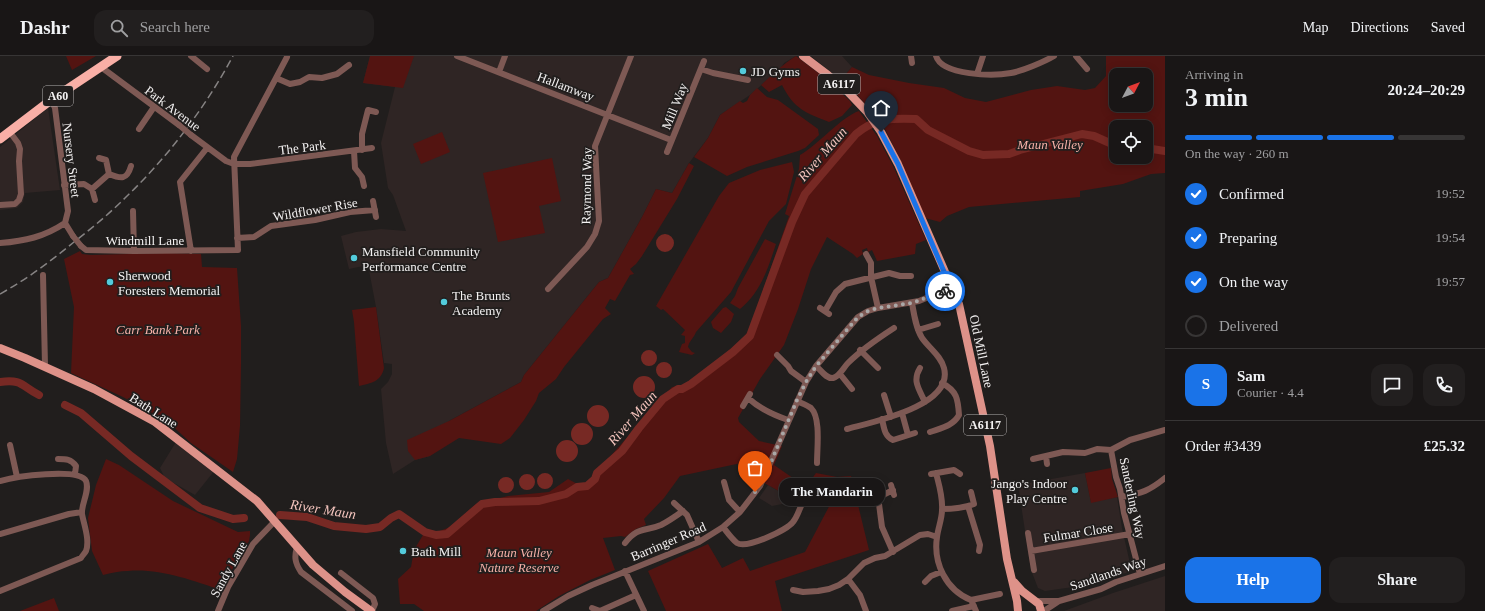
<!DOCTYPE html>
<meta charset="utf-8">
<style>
body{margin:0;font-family:"Times New Roman",serif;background:#221f1f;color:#f1f3f6;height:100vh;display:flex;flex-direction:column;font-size:15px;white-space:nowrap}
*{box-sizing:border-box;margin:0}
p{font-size:13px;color:#9f9fa1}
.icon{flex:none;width:22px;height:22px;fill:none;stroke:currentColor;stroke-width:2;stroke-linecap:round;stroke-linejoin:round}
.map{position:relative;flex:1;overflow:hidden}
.drawer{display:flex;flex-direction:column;background:#191616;width:320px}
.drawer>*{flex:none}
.needle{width:26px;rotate:49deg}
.controls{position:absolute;left:1109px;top:12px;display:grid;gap:8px}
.controls a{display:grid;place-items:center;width:44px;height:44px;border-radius:8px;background:#191616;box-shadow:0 2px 10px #0003,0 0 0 1px #373535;font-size:20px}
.pin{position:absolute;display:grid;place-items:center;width:34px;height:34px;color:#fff;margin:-41px -17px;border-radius:50% 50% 50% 0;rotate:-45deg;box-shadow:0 0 4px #0007}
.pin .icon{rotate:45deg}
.courier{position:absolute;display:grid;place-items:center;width:40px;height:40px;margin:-20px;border:3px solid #1a73e8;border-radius:50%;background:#fff;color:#222;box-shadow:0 1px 5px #0007}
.bubble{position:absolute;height:28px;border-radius:12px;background:#191616;box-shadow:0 2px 10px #0003,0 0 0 1px #373535;font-size:13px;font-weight:700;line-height:28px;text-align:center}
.headline em{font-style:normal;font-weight:700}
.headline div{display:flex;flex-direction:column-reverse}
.headline{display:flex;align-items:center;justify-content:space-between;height:68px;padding:0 20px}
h1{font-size:26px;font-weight:700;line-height:30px}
.bar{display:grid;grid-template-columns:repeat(4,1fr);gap:6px 4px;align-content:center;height:48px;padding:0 20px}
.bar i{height:5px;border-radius:3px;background:#373535}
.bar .active{background:#1a73e8}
.bar p{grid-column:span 4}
.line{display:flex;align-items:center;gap:10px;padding:0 20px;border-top:1px solid #373535}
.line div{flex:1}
.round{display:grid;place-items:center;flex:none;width:42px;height:42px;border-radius:12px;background:#221f1f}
ol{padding:0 20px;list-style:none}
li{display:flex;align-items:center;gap:12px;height:44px}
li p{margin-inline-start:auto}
li .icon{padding:4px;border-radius:50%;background:#1a73e8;color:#fff;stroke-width:4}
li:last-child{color:#9f9fa1}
li i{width:22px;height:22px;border:2px solid #373535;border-radius:50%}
.action{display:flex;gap:8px;margin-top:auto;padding:8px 20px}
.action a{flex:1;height:46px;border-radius:12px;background:#1a73e8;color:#fff;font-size:16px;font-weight:700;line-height:46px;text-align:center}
.action a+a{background:#221f1f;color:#f1f3f6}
header{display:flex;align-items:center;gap:24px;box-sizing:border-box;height:56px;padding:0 20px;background:#191616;border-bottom:1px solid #373535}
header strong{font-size:19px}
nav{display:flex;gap:22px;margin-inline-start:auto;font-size:14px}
.search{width:280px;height:36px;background:#221f1f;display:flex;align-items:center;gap:10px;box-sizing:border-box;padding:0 14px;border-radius:12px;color:#9f9fa1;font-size:15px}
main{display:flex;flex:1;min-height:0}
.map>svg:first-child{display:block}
.built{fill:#2f2524}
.green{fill:#531411;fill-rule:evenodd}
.water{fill:#772924}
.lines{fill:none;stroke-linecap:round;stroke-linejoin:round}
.river{stroke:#772924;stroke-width:8}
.minor{stroke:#7e5954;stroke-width:6}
.major{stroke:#de9289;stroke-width:8}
.highway{stroke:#f9afa6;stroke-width:9}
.rail{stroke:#868383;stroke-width:1.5;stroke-dasharray:8 4;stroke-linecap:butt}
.minor-bridge{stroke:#7e5954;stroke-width:6}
.done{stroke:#aaa8a7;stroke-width:4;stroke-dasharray:0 7.2}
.route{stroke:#1a73e8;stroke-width:5}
.poi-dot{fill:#53cbdb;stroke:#211e1d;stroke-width:1.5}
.labels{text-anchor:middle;stroke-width:3.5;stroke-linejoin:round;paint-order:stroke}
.shield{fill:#211e1d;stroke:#b5b2b2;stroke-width:1}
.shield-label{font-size:12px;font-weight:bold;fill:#f4f2f2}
.poi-label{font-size:13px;fill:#f4f2f2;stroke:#211e1d;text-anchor:start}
.street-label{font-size:13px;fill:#f4f2f2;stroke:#211e1d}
.park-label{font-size:13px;font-style:italic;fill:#f6b0a7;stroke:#211e1d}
.water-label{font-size:14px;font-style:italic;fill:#f5c5be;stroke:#211e1d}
</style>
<header>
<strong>Dashr</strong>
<div class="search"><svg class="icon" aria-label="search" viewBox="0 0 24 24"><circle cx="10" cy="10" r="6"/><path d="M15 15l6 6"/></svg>Search here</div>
<nav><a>Map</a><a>Directions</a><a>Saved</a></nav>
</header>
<main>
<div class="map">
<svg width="1165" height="555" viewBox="0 0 1165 555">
<rect width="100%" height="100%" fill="#211e1d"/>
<path class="built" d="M370 0H796L784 7 781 12 750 39 720 59 708 82 689 107 672 137 656 133 642 161 608 222 599 226 524 319 521 326 449 365 430 400 415 404 393 418 386 387 381 333 388 326 392 318V308L384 307 376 251 368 209 349 213 341 180 356 176 381 173 406 175 393 139 388 132 381 87 395 31 363 27Z
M811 0H842L852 11 841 24Z
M48 52 60 134 25 137 23 146 17 152 0 154V91Z
M176 386 215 414 195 439 165 422 160 412Z
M1085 417 1091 446 1117 441 1122 472 1131 512 1126 517 1086 525 1073 531 1045 535 1038 532 1031 514 1018 429Z
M768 429 797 445 795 450 787 447 772 450 759 442Z
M1165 520V555H1064L1113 537Z"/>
<path class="green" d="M66 0H96L72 14Z
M370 0H414L403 32 363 27Z
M796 0 826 23 850 45 852 49 842 60 829 66C806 57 794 53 782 29L769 36 761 29C772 19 783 8 796 0Z
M1106 0H1165V117L1151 118 1123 128 1080 135V141L969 151 947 160 940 166 925 162 901 105 883 69 854 35 841 24 852 11 869 19 909 27 944 32 965 42 986 46 1031 34 1057 30 1085 34 1095 32 1106 20ZM1116 19H1146V49H1116ZM1116 71H1146V101H1116Z
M757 32 767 41 778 44 818 73 819 79 805 92 798 95 747 111 727 120 694 101 708 82 720 59 740 45 743 47 747 45 750 39Z
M859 55 877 80 893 110 926 184 916 188 915 198 877 205 872 194 868 196 867 192 862 194 863 198 857 202 853 198 827 181 811 213 798 253 784 289 760 323 738 362 739 366 759 385 782 390 774 409 806 431 816 417 837 421 851 420 869 494 775 525 782 555H666L648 515 708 488 722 512 743 502 750 515 805 496 833 443 816 438 797 445 759 424 754 432 746 406 680 420 664 442 644 463 646 469 636 473 625 481 621 480 603 482 615 514 590 524 559 540 536 555H424L414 548H400L398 523 411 511 414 494 423 479 432 478 450 471 476 448 508 440 549 436 568 423 583 431 672 331 686 329 743 283 749 274 789 160 785 158 799 113 800 99C818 89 841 61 859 55Z
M442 76 450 96 421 108 413 88Z
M552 102 561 145 539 150 545 177 498 186 483 117Z
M792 106 794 116 786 148 769 165 731 236 696 276C694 282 689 285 688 291L692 296 695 297 692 299 679 296 682 288 685 287V280L681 279 685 274 663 253 661 254 656 250 719 140 729 127 760 114Z
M689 107 694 110 677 143 642 200 636 208 630 213 634 218 630 219 615 245 610 243 605 252 611 258 603 263 564 311 556 323 539 337 536 345 524 364 510 382 501 388 459 382 430 400 415 404 408 395 407 384 449 365 521 326 524 319 599 226 608 222 642 161 656 133 672 137Z
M765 183 776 188C768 212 761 236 740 253L730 247 735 240 738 232Z
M80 195 82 198 91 199 166 197 201 198 202 211 237 212 241 270V308L240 370 237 403 233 416 191 387 167 365 123 341 71 317 74 251 64 203Z
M376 251 384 312C381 326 371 327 359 330L354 266 352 254Z
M726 251 734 258 731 266 721 277 713 272 711 266 723 252Z
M106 403 119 409 173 445 238 476 250 475V479L249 485 220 534C193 524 157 512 128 515 120 515 111 517 103 519L92 495 88 462 96 429Z
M1111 412 1112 423 1118 441 1091 447 1085 417Z
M54 542 59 555H20Z"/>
<path class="water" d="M656 187a9 9 0 1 1 18 0a9 9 0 1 1-18 0Z
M641 302a8 8 0 1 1 16 0a8 8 0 1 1-16 0Z
M656 314a8 8 0 1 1 16 0a8 8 0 1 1-16 0Z
M633 331a11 11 0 1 1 22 0a11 11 0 1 1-22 0Z
M587 360a11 11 0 1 1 22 0a11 11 0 1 1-22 0Z
M571 378a11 11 0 1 1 22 0a11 11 0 1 1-22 0Z
M556 395a11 11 0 1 1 22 0a11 11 0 1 1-22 0Z
M537 425a8 8 0 1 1 16 0a8 8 0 1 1-16 0Z
M519 426a8 8 0 1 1 16 0a8 8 0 1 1-16 0Z
M498 429a8 8 0 1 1 16 0a8 8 0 1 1-16 0Z"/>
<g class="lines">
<path class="river" d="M1146 92 1165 95
M0 326C23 323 21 330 39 339
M65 349 81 357 131 400 200 452 233 463 244 462
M280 459 307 461 334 470 366 473 380 471 391 462 399 458 425 476 436 479 447 478 482 448 495 446 539 445 566 438 577 431 587 430 595 423 597 417 622 395 639 372 663 343 678 333H682L691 328 733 296 750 280 792 166 805 138 856 78C875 62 892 62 916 63L928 74 969 95 983 99 1009 98 1020 94 1082 78 1094 80 1112 88H1116"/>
<path class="minor" d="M191 0 207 13
M457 0 671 84
M911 0 912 7
M936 0C942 20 994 20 1011 17 1022 15 1044 6 1054 0
M1076 0 1087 13
M287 1 276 22 290 28 300 26 309 21 322 22 337 18 349 9
M101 11 179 69
M701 13 713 17 748 24
M499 16 505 0
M977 18 983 0
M51 44 55 52 68 155 65 167
M139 73 154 51
M191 79 226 105 234 108H250L372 92
M362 94V78L368 54 376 56
M354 95 355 112 362 121 364 130
M667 96 704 5
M109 118C121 123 127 124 131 110
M64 129 84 128 92 133 95 144
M92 133 109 118 106 104 99 102
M373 145 376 161
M0 149 15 148 19 144 21 138 19 105 20 93 18 87 9 75
M133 155 134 195
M65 167 73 180
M237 182 254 181 271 170 315 164 350 156 375 154
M0 187C25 185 44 181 65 167
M81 190 86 194 134 195 238 194 234 101 276 22
M191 195 180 126 207 92
M866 198 871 207V221L878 252
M43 219 45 310
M548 233 587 191 595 178 599 165 595 90 631 0
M820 252 829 258
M825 255 836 236 845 228 889 217 900 220H911
M918 274 938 268
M860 294 878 312
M777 299 788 310 791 315 806 326
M816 310C821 314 826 323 833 322 840 320 843 312 848 307 862 293 877 283 894 272
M920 312C912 325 919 333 925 346
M840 318 852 333
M884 339 891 361
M748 342C760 353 773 359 788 364
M797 345C801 347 807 349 811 352 821 362 817 392 817 407
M743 350 750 338
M902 357 908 379
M882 363C884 371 884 380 893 384L915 377
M847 373C872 366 954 350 944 312 941 300 929 292 922 282 916 272 914 259 912 247
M930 376C941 372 953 370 959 359 958 343 957 335 942 327
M10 389 17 421
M1111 394 1116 421 1120 433 1124 457 1140 518
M1046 400 1047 408
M58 403C66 403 71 403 76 410L75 418
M1033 403 1063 396 1085 397 1097 393 1111 394 1130 384 1165 374
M936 417C939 429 943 441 942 454 942 463 938 472 937 481 933 507 946 534 971 544L976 555
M931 418 954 414 960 418
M0 425C14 421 79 411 86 425 90 435 81 448 82 458 84 469 90 484 86 495 85 497 82 500 81 502L0 535
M724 426 729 444 740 456
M891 429 894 439
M893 434 881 440 879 443V448L882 471 893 496
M1122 441C1142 437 1149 435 1165 422
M674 447 687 459 699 486
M968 450 980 489 979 495
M942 453C953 453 964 452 974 448L971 436
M723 471C727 476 732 483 737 487 747 493 787 474 793 466 798 460 799 453 803 446
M1028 477 1034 514
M0 478 69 458 82 456
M625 487C638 470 645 476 661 469 669 465 676 460 683 455
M297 491C294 501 295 507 301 516L352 555
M1031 495 1130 478
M625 515 644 555
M341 517 373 542 375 548 372 555
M848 523 860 539 866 555
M925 526 931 520 941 516
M793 534 803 536 818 535 829 533 839 529 848 523 864 507 875 502 885 500 920 479 928 478 937 481
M971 544 1000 538
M1036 545H1059
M592 552 600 555
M218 555 228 531 253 488 275 465
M543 555 568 540 592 529 699 486 723 471 740 456 760 430 806 326 816 310 858 261 868 255 878 252 919 245 951 232
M600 555 636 539
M952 555 974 550
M1044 555 1059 545 1101 533 1116 526 1165 510"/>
<path class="major" d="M803 0 828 19 847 35 867 56 881 76 898 108 959 248 990 390 1007 503 1017 545 1018 555
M0 292 25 302 94 333 155 366 257 445 313 509 345 536 371 555
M1014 526 1022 535 1039 548 1041 555"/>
<path class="highway" d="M0 83 51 44 117 0"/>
<path class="rail" d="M0 238C27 223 51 205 74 186 92 172 109 158 125 142 168 101 205 52 233 0"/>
<path class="minor-bridge" d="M179 69 191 79
M73 180 81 190"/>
</g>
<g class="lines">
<path class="done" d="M755 436 771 406 797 344 806 326 816 310 858 261 868 255 878 252 912 247 945 235"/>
<path class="route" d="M881 76 898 108 951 232 945 235"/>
</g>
<g class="poi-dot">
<circle cx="743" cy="15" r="4"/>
<circle cx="354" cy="202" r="4"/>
<circle cx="110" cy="226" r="4"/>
<circle cx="444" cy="246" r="4"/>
<circle cx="1075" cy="434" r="4"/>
<circle cx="403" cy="495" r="4"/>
</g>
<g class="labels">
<g class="shield">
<rect x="818" y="18" width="42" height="20" rx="3"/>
<rect x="43" y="30" width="30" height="20" rx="3"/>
<rect x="964" y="359" width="42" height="20" rx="3"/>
</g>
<g class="shield-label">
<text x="839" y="32">A6117</text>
<text x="58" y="44">A60</text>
<text x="985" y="373">A6117</text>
</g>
<g class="poi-label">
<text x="751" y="20">JD Gyms</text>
<text x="362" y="200">Mansfield Community<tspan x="362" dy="15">Performance Centre</tspan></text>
<text x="118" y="224">Sherwood<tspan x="118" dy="15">Foresters Memorial</tspan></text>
<text x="452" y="244">The Brunts<tspan x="452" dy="15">Academy</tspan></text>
<text x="1067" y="432" text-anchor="end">Jango's Indoor<tspan x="1067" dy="15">Play Centre</tspan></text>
<text x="411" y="500">Bath Mill</text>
</g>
<g class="street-label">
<text transform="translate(566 30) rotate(21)" y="5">Hallamway</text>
<text transform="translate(674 50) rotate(-68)" y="5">Mill Way</text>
<text transform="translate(173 52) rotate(37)" y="5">Park Avenue</text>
<text transform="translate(302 91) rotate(-7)" y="5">The Park</text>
<text transform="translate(72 104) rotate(83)" y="5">Nursery Street</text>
<text transform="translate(586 130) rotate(-89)" y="5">Raymond Way</text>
<text transform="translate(315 153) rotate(-10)" y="5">Wildflower Rise</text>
<text x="145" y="189">Windmill Lane</text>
<text transform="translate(982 295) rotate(78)" y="5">Old Mill Lane</text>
<text transform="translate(154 354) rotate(32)" y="5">Bath Lane</text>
<text transform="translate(1133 442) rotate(78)" y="5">Sanderling Way</text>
<text transform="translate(1078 476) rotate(-9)" y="5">Fulmar Close</text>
<text transform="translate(668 485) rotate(-23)" y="5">Barringer Road</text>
<text transform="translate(228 513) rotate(-61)" y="5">Sandy Lane</text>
<text transform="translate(1108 517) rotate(-19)" y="5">Sandlands Way</text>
</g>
<g class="park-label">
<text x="1050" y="93">Maun Valley</text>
<text x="158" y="278">Carr Bank Park</text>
<text x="519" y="501">Maun Valley<tspan x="519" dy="15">Nature Reserve</tspan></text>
</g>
<g class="water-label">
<text transform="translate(822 98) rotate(-49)" y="5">River Maun</text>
<text transform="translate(632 362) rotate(-49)" y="5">River Maun</text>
<text transform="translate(323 453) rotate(9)" y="5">River Maun</text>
</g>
</g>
</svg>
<div class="controls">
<a><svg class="needle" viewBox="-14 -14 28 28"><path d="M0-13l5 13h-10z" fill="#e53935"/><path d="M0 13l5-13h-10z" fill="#9f9fa1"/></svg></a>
<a><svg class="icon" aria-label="locate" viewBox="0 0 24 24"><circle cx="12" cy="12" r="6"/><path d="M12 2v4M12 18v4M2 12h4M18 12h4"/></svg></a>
</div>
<div class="pin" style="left:755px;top:436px;background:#ea580c"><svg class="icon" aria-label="bag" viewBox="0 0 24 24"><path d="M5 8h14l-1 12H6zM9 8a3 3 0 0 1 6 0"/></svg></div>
<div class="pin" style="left:881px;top:76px;background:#1f2937"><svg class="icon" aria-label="home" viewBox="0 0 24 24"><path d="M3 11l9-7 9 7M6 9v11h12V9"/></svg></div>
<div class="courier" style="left:945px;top:235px"><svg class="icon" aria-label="bike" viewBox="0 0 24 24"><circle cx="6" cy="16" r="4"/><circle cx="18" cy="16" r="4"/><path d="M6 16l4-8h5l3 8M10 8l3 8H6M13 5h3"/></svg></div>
<div class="bubble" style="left:779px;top:422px;width:106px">The Mandarin</div>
</div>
<section class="drawer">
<div class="headline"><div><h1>3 min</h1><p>Arriving in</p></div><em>20:24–20:29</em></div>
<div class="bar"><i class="active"></i><i class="active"></i><i class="active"></i><i></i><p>On the way · 260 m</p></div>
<ol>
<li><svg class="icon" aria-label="check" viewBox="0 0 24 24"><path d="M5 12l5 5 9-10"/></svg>Confirmed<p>19:52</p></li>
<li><svg class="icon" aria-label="check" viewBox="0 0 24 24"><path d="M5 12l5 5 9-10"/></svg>Preparing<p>19:54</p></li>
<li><svg class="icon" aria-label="check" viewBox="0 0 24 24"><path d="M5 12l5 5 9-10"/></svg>On the way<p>19:57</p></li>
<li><i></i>Delivered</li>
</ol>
<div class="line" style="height:72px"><b class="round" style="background:#1a73e8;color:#fff">S</b><div><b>Sam</b><p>Courier · 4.4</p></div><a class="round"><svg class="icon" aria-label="chat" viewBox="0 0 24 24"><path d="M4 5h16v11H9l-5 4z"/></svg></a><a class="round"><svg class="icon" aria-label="phone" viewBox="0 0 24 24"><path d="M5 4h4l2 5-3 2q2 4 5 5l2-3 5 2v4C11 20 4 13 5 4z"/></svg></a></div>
<div class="line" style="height:52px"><div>Order #3439</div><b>£25.32</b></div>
<div class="action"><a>Help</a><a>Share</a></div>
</section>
</main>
